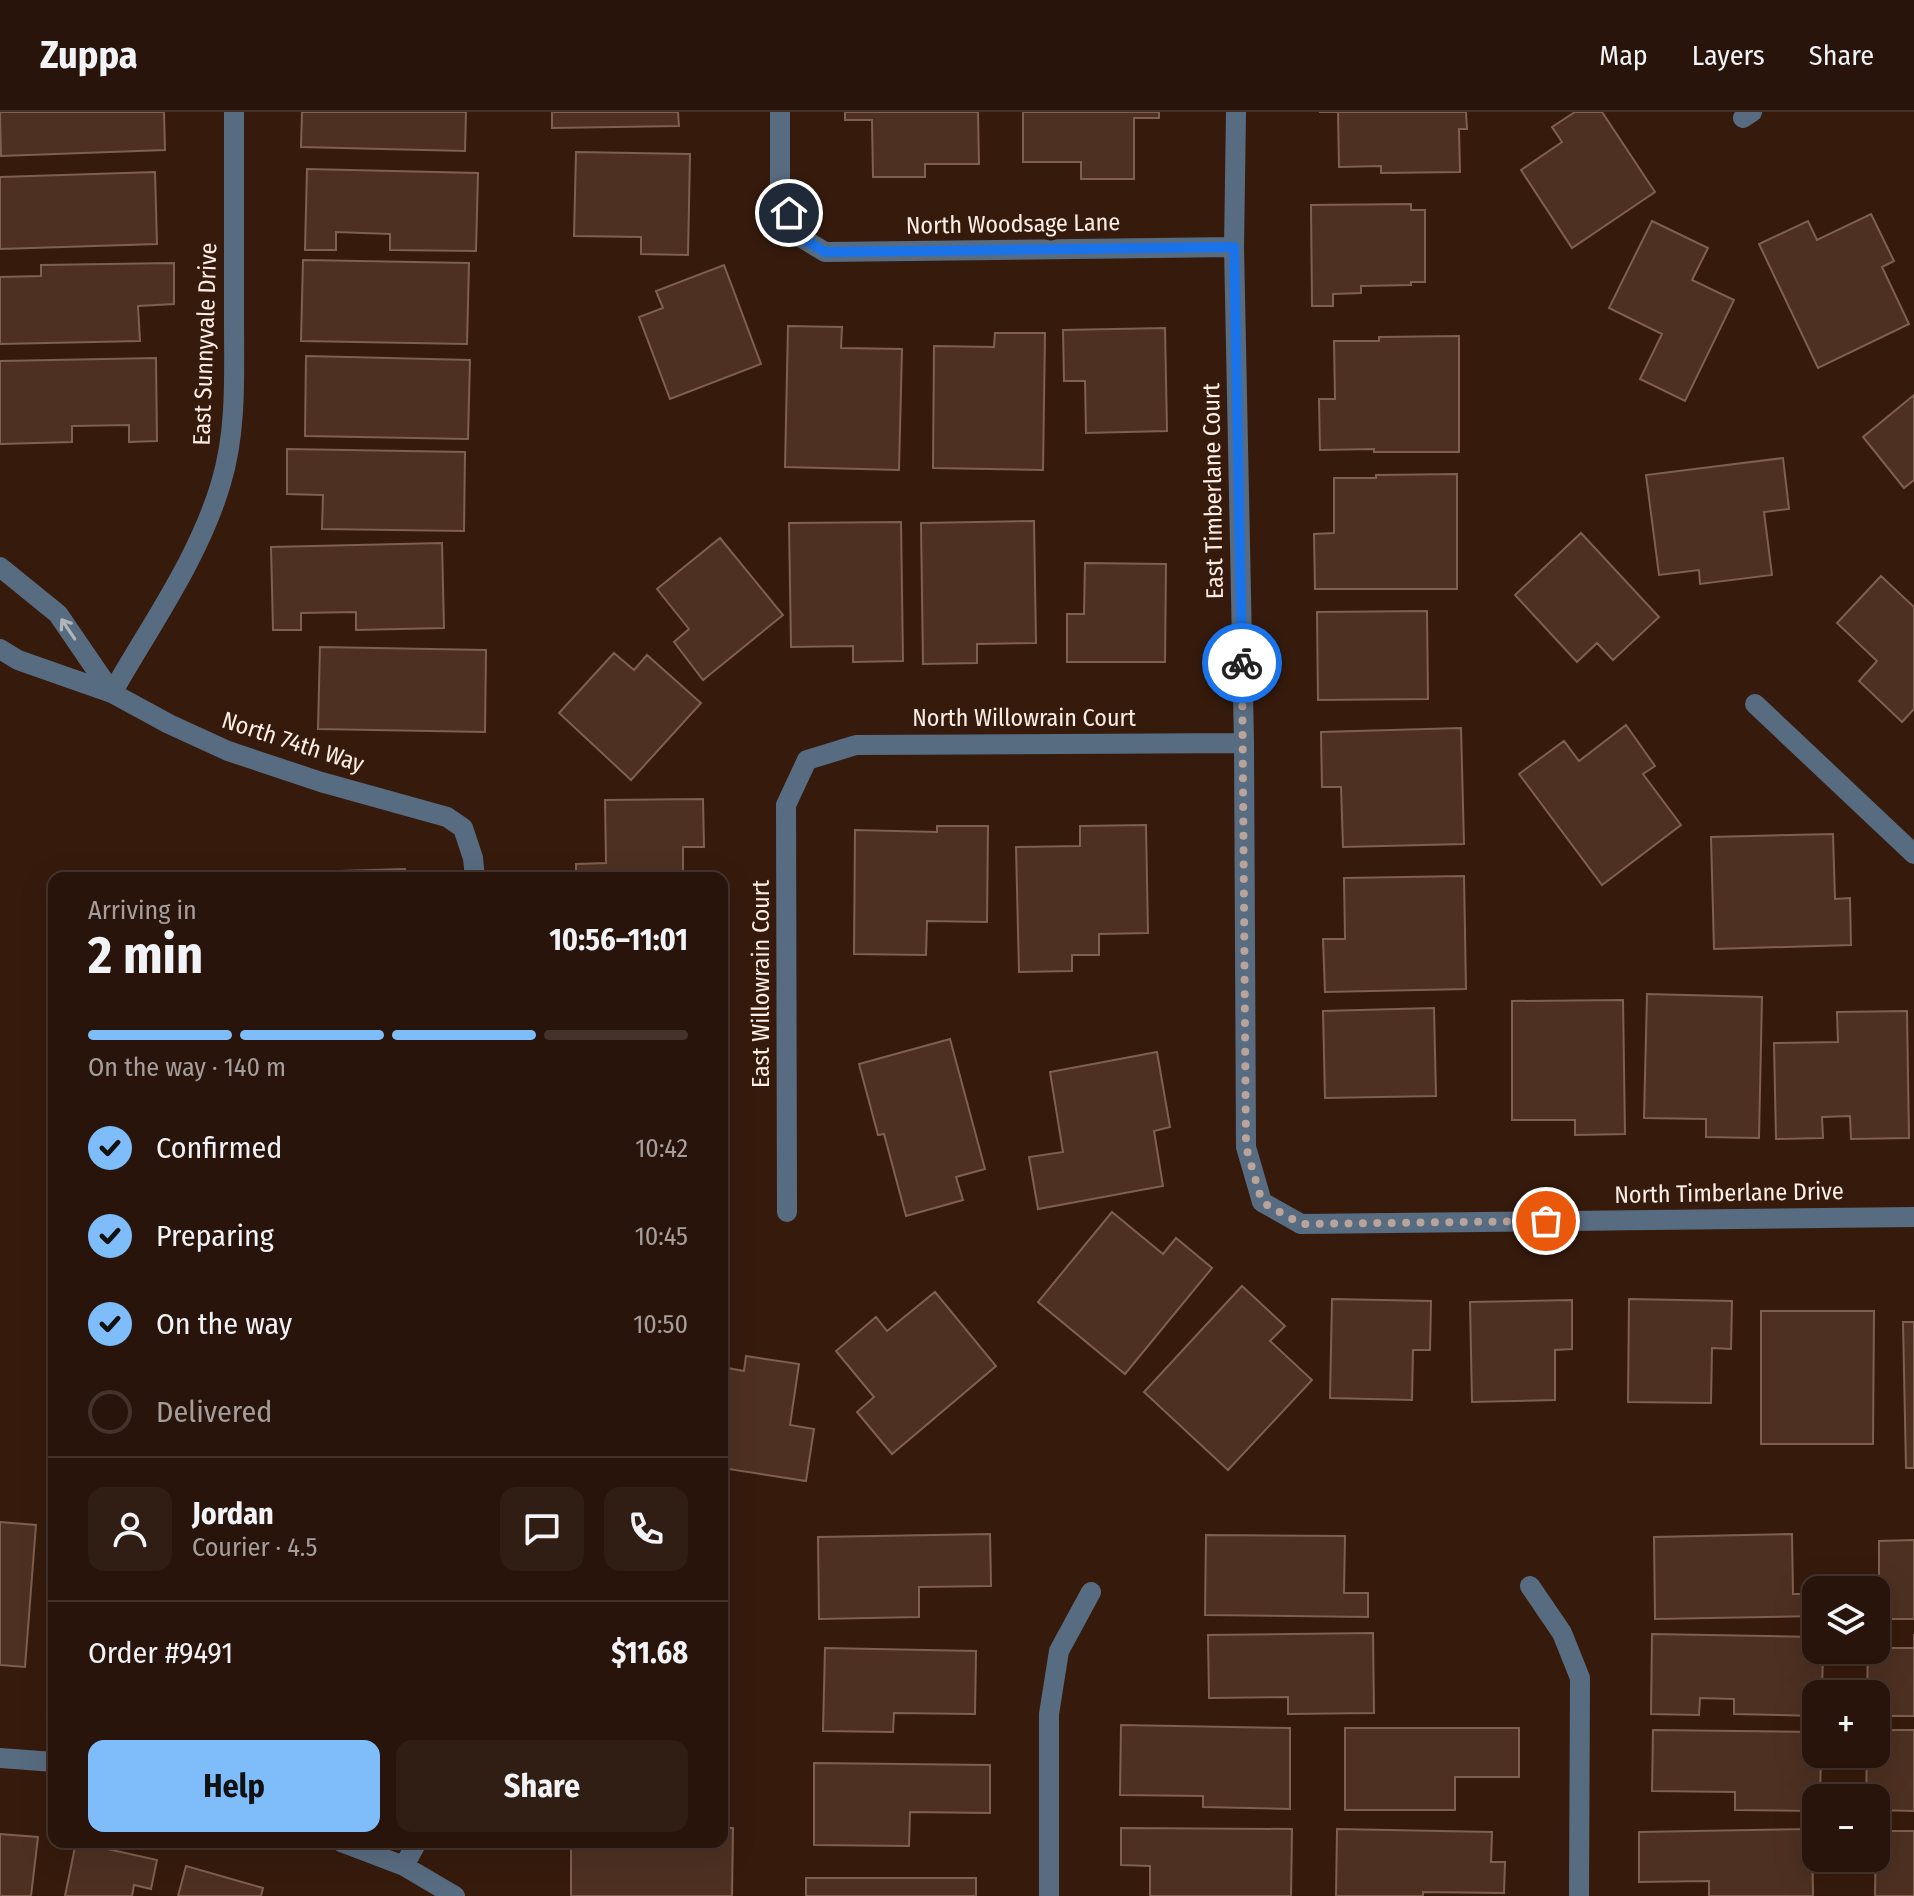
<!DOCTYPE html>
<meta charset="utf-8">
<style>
body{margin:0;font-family:"Fira Sans Condensed",sans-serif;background:#301d13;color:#f1f3f6;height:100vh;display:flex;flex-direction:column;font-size:30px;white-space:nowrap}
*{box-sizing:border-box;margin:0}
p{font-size:26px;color:#a59e9c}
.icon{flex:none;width:44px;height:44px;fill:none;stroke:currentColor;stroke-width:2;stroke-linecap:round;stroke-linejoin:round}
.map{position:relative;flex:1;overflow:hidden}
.drawer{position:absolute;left:48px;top:760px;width:680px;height:976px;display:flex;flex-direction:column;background:#28140a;border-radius:16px;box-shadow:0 8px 32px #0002,0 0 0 2px #44332b}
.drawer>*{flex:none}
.controls{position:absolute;left:1802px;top:1464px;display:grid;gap:16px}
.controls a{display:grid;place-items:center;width:88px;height:88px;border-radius:16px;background:#28140a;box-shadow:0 8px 32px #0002,0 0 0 2px #44332b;font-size:40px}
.pin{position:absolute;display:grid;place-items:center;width:68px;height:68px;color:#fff;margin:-34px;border:4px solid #fff;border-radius:50%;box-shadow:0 2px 8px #0007}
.courier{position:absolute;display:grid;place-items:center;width:80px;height:80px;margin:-40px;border:6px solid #1a73e8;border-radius:50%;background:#fff;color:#222;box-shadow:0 2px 10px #0007}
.head em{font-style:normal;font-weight:700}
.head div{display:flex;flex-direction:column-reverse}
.head{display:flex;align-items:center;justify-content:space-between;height:136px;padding:0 40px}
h1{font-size:52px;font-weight:700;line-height:60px}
.bar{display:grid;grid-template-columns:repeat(4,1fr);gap:12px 8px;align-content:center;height:96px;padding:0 40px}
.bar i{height:10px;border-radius:6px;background:#44332b}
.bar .current{background:#7fbdfa}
.bar p{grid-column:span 4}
.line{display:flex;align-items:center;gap:20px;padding:0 40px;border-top:2px solid #44332b}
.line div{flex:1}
.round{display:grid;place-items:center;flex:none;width:84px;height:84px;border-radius:16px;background:#301d13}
ol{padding:0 40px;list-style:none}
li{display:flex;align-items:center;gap:24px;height:88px}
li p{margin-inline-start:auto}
li .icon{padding:8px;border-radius:50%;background:#7fbdfa;color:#111;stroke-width:4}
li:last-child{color:#a59e9c}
li i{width:44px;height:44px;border:4px solid #44332b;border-radius:50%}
.primary-button{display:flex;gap:16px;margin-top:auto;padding:16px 40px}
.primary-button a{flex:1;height:92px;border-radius:16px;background:#7fbdfa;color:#111;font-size:32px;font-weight:700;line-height:92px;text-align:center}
.primary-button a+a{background:#301d13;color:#f1f3f6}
header{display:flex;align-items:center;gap:48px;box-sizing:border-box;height:112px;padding:0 40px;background:#28140a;border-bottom:2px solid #44332b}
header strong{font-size:38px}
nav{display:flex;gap:44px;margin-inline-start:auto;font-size:28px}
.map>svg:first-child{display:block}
.building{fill:#4d3022;stroke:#7f5f4f;stroke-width:2}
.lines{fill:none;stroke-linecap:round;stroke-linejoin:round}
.street{stroke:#586c81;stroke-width:20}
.oneway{stroke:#b3b4b9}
.done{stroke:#b8a49b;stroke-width:8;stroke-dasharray:0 14.4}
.route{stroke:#1a73e8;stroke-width:10}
.labels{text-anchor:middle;stroke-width:8;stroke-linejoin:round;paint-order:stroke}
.street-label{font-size:24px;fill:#feeee7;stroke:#361b0d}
</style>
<header>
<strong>Zuppa</strong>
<nav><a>Map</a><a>Layers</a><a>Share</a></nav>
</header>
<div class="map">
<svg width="1914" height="1784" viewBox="0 0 1914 1784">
<rect width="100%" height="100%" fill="#361b0d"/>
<path class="building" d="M0 0H164L165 38 1 44Z
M302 0H466L465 39 301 35Z
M552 0H678L679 14 552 16Z
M845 0H978L979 52H925V65H873L872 8H845Z
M1023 0H1159V6H1134V67H1081V50H1023Z
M1319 0H1466L1467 17H1459L1460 60 1381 61V54L1339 55 1338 0Z
M1575 0H1602L1655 80 1572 136 1521 58 1562 30 1552 15Z
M576 40 690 42 688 143 641 142V125L574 124Z
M307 57 478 61 476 139 390 138V122L336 120V138H305Z
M155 60 157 132 0 137V65Z
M1411 92V98H1425V170H1411V173L1361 174V181L1333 182V194H1312L1311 93Z
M1871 102 1894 149 1882 155 1909 212 1818 256 1759 132 1808 109 1817 128Z
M1652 109 1708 136 1692 168 1734 188 1685 289 1640 267 1662 222 1609 196Z
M303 148 469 151 467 232 301 229Z
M174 151V192L138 194 140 229 0 232V165L41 164V153Z
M724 153 761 252 670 287 639 205 663 196 656 179Z
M788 214 842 215 841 236 902 237 899 358 785 355Z
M1165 216 1167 319 1086 321 1085 269H1064L1063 218Z
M995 221H1045L1043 358 933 356 934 234 994 235Z
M1459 224V340H1374V337L1320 338 1319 287H1335L1334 229H1379V225Z
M306 244 470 248 468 327 305 324Z
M156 246 157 329 129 330V313L72 314V330L0 332V249Z
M1914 283V368L1904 376 1863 325Z
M287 337 465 340 464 419 322 417 323 383 287 382Z
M1783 346 1789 397 1764 400 1772 463 1700 472 1699 458 1659 463 1646 363Z
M1457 362V477H1315L1314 422 1334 421V366H1376V363Z
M1034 409 1036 531 977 532V551L923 552 921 411Z
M901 410 903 549 853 550V534L791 535 789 411Z
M1581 421 1659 505 1613 548 1597 531 1577 550 1515 483Z
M720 426 783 503 703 568 674 530 689 517 657 477Z
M442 431 444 516 356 518V500L301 501V518H273L271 435Z
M1085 451 1166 452 1165 550H1067V502H1084Z
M1881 464 1914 495V597L1902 610 1859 569 1877 549 1837 511Z
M1427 499 1428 587 1318 588 1317 500Z
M320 535 486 538 485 620 318 617Z
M614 541 634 558 647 543 701 591 631 668 559 601Z
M1626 613 1655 654 1643 662 1681 713 1602 773 1519 662 1564 629 1579 649Z
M1461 616 1464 732 1343 735 1341 675H1322L1321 620Z
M703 687 704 735H683V762H704V766H576V752L606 751 605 688Z
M1146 713 1148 821 1099 822V843H1072V859L1019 860 1016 735 1080 734V714Z
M937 714H988L987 810 927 809 926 843 854 842 855 718 937 720Z
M1833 722 1835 787 1850 786 1851 833 1714 837 1711 725Z
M405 757 406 766H239V762Z
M1464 764 1466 877 1325 880 1323 827H1345L1344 766Z
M1647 882 1762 885 1759 1026 1706 1025V1007L1644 1006Z
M1623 888 1625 1022 1575 1023V1008H1512V889Z
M1434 896 1436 984 1325 986 1323 899Z
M1907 899 1909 1026 1851 1027 1850 1004 1822 1005 1823 1026 1776 1027 1774 931 1838 930 1837 900Z
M950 927 985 1057 956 1065 963 1088 906 1104 884 1022 878 1023 859 952Z
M1157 940 1170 1015 1154 1019 1163 1074 1038 1097 1029 1045 1063 1040 1050 960Z
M1112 1100 1163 1142 1176 1126 1212 1156 1125 1262 1038 1190Z
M1242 1174 1285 1214 1270 1229 1312 1268 1228 1358 1144 1280Z
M935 1180 996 1254 892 1342 857 1300 874 1285 836 1239 876 1205 887 1219Z
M1332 1187 1431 1189 1430 1238H1413L1412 1288 1330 1286Z
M1629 1187 1732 1189 1731 1237 1712 1236 1711 1291 1628 1290Z
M1572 1188V1237L1555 1238V1288L1472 1290 1470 1190Z
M1761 1199H1874L1873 1332H1761Z
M1903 1210H1914V1356H1906Z
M746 1244 799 1252 790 1313 814 1317 806 1369 722 1356V1255L744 1259Z
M0 1410 36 1413 25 1555 0 1553Z
M990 1422 991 1474 919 1475V1505L819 1507 818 1425Z
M1792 1422 1793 1482H1815L1816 1504 1655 1507 1654 1425Z
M1206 1423 1345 1424 1344 1481H1368V1505L1205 1503Z
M1914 1428V1507H1879V1429Z
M54 1501V1601H47Z
M1373 1521 1374 1601 1288 1602V1585L1209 1586 1208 1523Z
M1652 1522 1816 1525V1538H1823L1822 1582H1816V1604L1734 1602V1587L1700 1586 1699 1603 1651 1602Z
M1914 1522V1604H1876V1582H1867L1868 1538H1876V1536H1914Z
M825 1536 976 1539 975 1602 894 1601 893 1620 823 1619Z
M1121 1613 1290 1616V1697L1203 1695V1684L1120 1683Z
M1345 1616H1519V1665H1455V1698H1345Z
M1653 1618 1816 1620V1642H1821L1820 1686H1816V1699L1735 1698V1680L1652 1679Z
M1876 1618H1914V1699L1876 1698V1686H1866L1867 1642H1876Z
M814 1651 990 1653V1701L910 1700 909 1734 814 1733Z
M722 1716H733L732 1784H571V1730H722Z
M1121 1716 1292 1717 1291 1784H1150V1754L1121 1753Z
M1337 1717 1492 1720 1491 1750H1505L1504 1781 1423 1780V1784H1336Z
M1812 1717 1813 1784H1709V1769L1639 1770V1720Z
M1876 1719H1914V1784H1875Z
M0 1722 38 1725 31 1784H0Z
M76 1730 157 1748 151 1777 134 1773 132 1784H65Z
M186 1754 263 1776 261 1784H178Z
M806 1766H976V1784H806Z"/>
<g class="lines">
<path class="street" d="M780 0V79L797 123 825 140 1234 135
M1236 0 1234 135 1244 631 1246 1035 1262 1090 1301 1112 1914 1105
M1743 6 1752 0
M0 455 58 502 112 581
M0 537 18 548 112 581 169 612 228 639 321 670 447 705 463 716 473 746 475 766
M112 581C150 514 199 446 221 371 237 318 234 262 234 207 234 138 234 69 234 0
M1755 592 1914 742
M787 1100 786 693 807 648 856 633 1244 631
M1530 1474 1562 1521 1580 1566 1579 1784
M0 1646 54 1650
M341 1730 404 1754 455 1784
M404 1754 417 1730
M1049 1784V1602L1059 1539 1091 1480"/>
</g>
<defs><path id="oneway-shaft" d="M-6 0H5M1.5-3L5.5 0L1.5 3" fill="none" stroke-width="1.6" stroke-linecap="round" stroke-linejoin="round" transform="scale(2)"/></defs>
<use class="oneway" href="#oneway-shaft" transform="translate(68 517) rotate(-124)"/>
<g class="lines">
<path class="done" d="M1242 551 1246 1035 1262 1090 1301 1112 1546 1109"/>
<path class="route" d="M789 101 797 123 825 140 1234 135 1242 551"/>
</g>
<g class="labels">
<g class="street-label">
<text transform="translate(1013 112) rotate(-1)" y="8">North Woodsage Lane</text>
<text transform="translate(205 232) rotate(-88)" y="8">East Sunnyvale Drive</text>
<text transform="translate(1213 379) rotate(-91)" y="8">East Timberlane Court</text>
<text x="1024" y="614">North Willowrain Court</text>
<text transform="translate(293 630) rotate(18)" y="8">North 74th Way</text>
<text transform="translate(761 872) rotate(-90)" y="8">East Willowrain Court</text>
<text transform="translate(1729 1081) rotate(-1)" y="8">North Timberlane Drive</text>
</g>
</g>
</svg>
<div class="controls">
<a><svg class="icon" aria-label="layers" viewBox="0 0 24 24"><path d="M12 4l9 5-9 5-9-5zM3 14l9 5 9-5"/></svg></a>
<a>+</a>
<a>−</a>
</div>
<div class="pin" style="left:1546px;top:1109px;background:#ea580c"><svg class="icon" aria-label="bag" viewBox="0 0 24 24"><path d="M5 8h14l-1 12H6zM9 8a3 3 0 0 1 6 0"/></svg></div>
<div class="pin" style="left:789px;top:101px;background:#1f2937"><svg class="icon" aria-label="home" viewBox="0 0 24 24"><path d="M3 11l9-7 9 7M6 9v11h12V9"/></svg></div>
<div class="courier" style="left:1242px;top:551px"><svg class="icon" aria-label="bike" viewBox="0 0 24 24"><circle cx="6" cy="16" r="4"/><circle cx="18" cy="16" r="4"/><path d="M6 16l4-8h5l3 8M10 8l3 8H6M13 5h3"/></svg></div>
<section class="drawer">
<div class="head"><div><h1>2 min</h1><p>Arriving in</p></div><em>10:56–11:01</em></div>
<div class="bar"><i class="current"></i><i class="current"></i><i class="current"></i><i></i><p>On the way · 140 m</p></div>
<ol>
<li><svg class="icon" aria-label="check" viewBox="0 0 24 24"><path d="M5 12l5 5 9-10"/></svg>Confirmed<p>10:42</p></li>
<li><svg class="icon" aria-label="check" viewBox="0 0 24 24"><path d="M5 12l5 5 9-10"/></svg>Preparing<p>10:45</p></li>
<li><svg class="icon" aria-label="check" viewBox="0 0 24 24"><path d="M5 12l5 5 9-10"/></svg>On the way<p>10:50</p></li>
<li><i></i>Delivered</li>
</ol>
<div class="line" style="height:144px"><a class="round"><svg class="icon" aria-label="person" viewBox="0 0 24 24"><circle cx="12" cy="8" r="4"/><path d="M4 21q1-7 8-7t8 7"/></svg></a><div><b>Jordan</b><p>Courier · 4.5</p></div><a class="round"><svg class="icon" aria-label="chat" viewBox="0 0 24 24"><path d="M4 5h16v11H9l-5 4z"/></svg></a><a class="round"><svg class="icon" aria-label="phone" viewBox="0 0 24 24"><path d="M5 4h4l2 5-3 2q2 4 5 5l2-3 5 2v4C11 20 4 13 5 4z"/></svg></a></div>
<div class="line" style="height:104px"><div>Order #9491</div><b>$11.68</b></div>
<div class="primary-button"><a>Help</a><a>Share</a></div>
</section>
</div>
